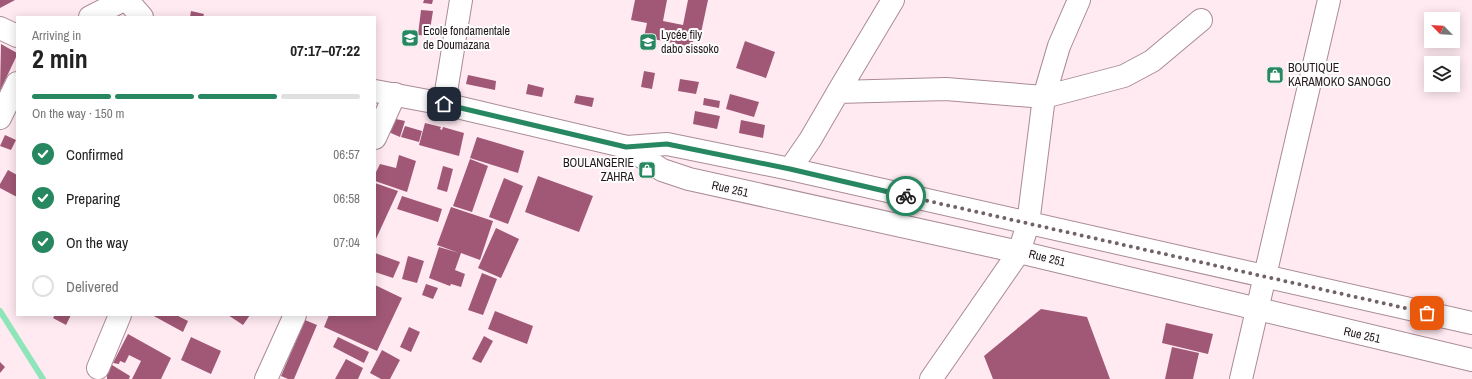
<!DOCTYPE html>
<meta charset="utf-8">
<style>
body{margin:0;font-family:"Archivo Narrow",sans-serif;background:#f6f6f6;color:#222;height:100vh;display:flex;flex-direction:column;font-size:15px;white-space:nowrap}
*{box-sizing:border-box;margin:0}
p{font-size:13px;color:#767676}
.icon{flex:none;width:22px;height:22px;fill:none;stroke:currentColor;stroke-width:2;stroke-linecap:round;stroke-linejoin:round}
.map{position:relative;flex:1;overflow:hidden}
.drawer{position:absolute;left:16px;top:16px;width:360px;height:300px;display:flex;flex-direction:column;background:#fff;border-radius:0px;box-shadow:0 2px 10px #0003}
.drawer>*{flex:none}
.needle{width:26px;rotate:294deg}
.tools{position:absolute;left:1424px;top:12px;display:grid;gap:8px}
.tools a{display:grid;place-items:center;width:36px;height:36px;border-radius:0px;background:#fff;box-shadow:0 2px 10px #0003;font-size:20px}
.pin{position:absolute;display:grid;place-items:center;width:34px;height:34px;color:#fff;margin:-17px;border-radius:8px;box-shadow:0 2px 6px #0006}
.courier{position:absolute;display:grid;place-items:center;width:40px;height:40px;margin:-20px;border:3px solid #278760;border-radius:50%;background:#fff;color:#222;box-shadow:0 1px 5px #0007}
.head em{font-style:normal;font-weight:700}
.head div{display:flex;flex-direction:column-reverse}
.head{display:flex;align-items:center;justify-content:space-between;height:68px;padding:0 16px}
h1{font-size:26px;font-weight:700;line-height:30px}
.bar{display:grid;grid-template-columns:repeat(4,1fr);gap:6px 4px;align-content:center;height:48px;padding:0 16px}
.bar i{height:5px;border-radius:3px;background:#e0e0e0}
.bar .on{background:#278760}
.bar p{grid-column:span 4}
ol{padding:0 16px;list-style:none}
li{display:flex;align-items:center;gap:12px;height:44px}
li p{margin-inline-start:auto}
li .icon{padding:4px;border-radius:50%;background:#278760;color:#fff;stroke-width:4}
li:last-child{color:#767676}
li i{width:22px;height:22px;border:2px solid #e0e0e0;border-radius:50%}
.map>svg:first-child{display:block}
.lines{fill:none;stroke-linecap:round;stroke-linejoin:round}
.stream{stroke:#8fe5ba;stroke-width:6}
.building{fill:#a15876}
.minor-casing{stroke:#aa8b96;stroke-width:24}
.major-casing{stroke:#aa8b96;stroke-width:24}
.minor{stroke:#fff;stroke-width:22}
.major{stroke:#fff;stroke-width:22}
.done{stroke:#706267;stroke-width:4;stroke-dasharray:0 7.2}
.route{stroke:#278760;stroke-width:5}
.labels{text-anchor:middle;stroke-width:4;stroke-linejoin:round;paint-order:stroke}
.poi-label{font-size:12px;fill:#23181c;stroke:#fdfdfd;text-anchor:start}
.street-label{font-size:12px;fill:#23181c;stroke:#fdfdfd}
</style>
<div class="map">
<svg width="1472" height="379" viewBox="0 0 1472 379">
<rect width="100%" height="100%" fill="#ffeaf1"/>
<g class="lines">
<path class="stream" d="M0 311 43 379"/>
</g>
<path class="building" d="M0 0H15L0 8Z
M424 0H433L432 4 423 3Z
M635 0H667L663 21 683 25 688 0H708L701 33 695 32 692 47 644 37 647 23 631 20Z
M421 10 433 11 429 36 418 35Z
M191 11 204 14 203 17H190Z
M745 41 775 52 766 78 736 68Z
M1 44 17 53V55L0 91Z
M644 71 655 73 652 89 641 87Z
M468 75 496 81 495 90 466 84Z
M680 79 699 82 696 94 678 91Z
M528 84 544 88 542 97 526 94Z
M730 94 759 102 754 117 726 109Z
M576 95 594 98 592 107 574 103Z
M704 98 720 101 719 108 703 105Z
M695 111 720 116 717 129 693 124Z
M396 119 405 121 400 137 384 130 386 122 394 124Z
M741 120 765 125 763 138 739 133Z
M425 123 441 127 440 129 442 130 443 127 464 133 459 156 419 145Z
M405 126 422 131 419 142 401 137Z
M5 135 16 140 11 150 0 146Z
M477 137 524 151 518 173 470 158Z
M399 155 416 161 407 192 375 181V174L380 164 396 168Z
M470 159 488 166 472 212 453 206Z
M443 166 453 169 447 192 437 189Z
M8 170 17 175V197L0 188V184Z
M538 176 593 196 579 232 525 212Z
M504 178 523 186 508 224 489 217Z
M375 183 398 191 375 241Z
M402 196 442 209 438 222 397 209Z
M451 207 493 221 480 260 461 253 455 270 465 274 461 287 451 284 450 286 429 278 439 247 459 253 437 245Z
M496 228 519 239 501 278 478 268Z
M375 253 400 262 393 278 375 272Z
M408 256 424 261 417 283 402 279Z
M482 273 497 279 483 315 468 310Z
M426 284 438 288 433 299 422 295Z
M375 285 402 298 377 351 324 327 329 315H375Z
M1041 309 1087 317 1110 379H993L984 356Z
M495 311 533 326 527 344 488 329Z
M55 315H71L66 325 53 318Z
M152 315H176L188 321 183 332Z
M228 315H250L243 325Z
M305 320 317 325 294 379H288L281 376Z
M1166 323 1213 334 1208 354 1162 343Z
M409 327 420 332 411 352 400 347Z
M128 334 171 358 161 379H132L141 361 129 355 125 363 120 361 119 364 113 363Z
M484 336 493 341 481 363 472 359Z
M191 337 221 351 211 374 181 360Z
M338 337 369 352 364 363 333 347Z
M1172 347 1199 353 1193 379H1165Z
M382 350 400 360 390 379H381L370 373Z
M346 359 363 368 358 379H335Z
M0 362 5 367 0 373Z
M112 365 130 376 129 379H107V373Z"/>
<g class="lines">
<defs>
<path id="minor" d="M90 17 124 0
M0 28 17 36
M838 92 893 0
M444 104 461 0
M0 118 17 83
M375 138 395 94
M790 169 810 140 838 92 946 89 1044 97 1124 76 1152 61 1201 20
M98 368 120 315
M266 379 295 315
M931 379 1019 252 1028 224 1044 97 1059 46 1079 0
M1241 379 1329 0"/>
<path id="major" d="M127 0 142 17
M375 91 444 104 627 147 667 144 790 169 1472 323
M627 147 662 170 689 179 1019 252 1472 360"/>
</defs>
<use href="#minor" class="minor-casing"/>
<use href="#major" class="major-casing"/>
<use href="#minor" class="minor"/>
<use href="#major" class="major"/>
</g>
<g class="lines">
<path class="done" d="M906 196 1427 313"/>
<path class="route" d="M444 104 626 147 667 144 790 169 906 196"/>
</g>
<defs>
<symbol id="school-square" viewBox="-11 -11 22 22"><rect x="-9" y="-9" width="18" height="18" rx="4" fill="#278760" stroke="#fdfdfd"/><path d="M0-5L7-2L0 1L-7-2ZM-4 1L0 2.5L4 1V4Q0 6-4 4Z" fill="#fff"/></symbol>
<symbol id="shop-square" viewBox="-11 -11 22 22"><rect x="-9" y="-9" width="18" height="18" rx="4" fill="#278760" stroke="#fdfdfd"/><path d="M-5-2.5h2.3a2.7 3.5 0 0 1 5.4 0H5L5.5 6h-11ZM-1.5-2.5h3a1.5 2.3 0 0 0-3 0Z" fill="#fff"/></symbol>
</defs>
<g fill-rule="evenodd">
<use href="#school-square" x="400" y="28" width="20" height="20"/>
<use href="#school-square" x="638" y="32" width="20" height="20"/>
<use href="#shop-square" x="1265" y="65" width="20" height="20"/>
<use href="#shop-square" x="637" y="160" width="20" height="20"/>
</g>
<g class="labels">
<g class="poi-label">
<text x="423" y="35">Ecole fondamentale<tspan x="423" dy="14">de Doumazana</tspan></text>
<text x="661" y="39">Lycée fily<tspan x="661" dy="14">dabo sissoko</tspan></text>
<text x="1288" y="72">BOUTIQUE<tspan x="1288" dy="14">KARAMOKO SANOGO</tspan></text>
<text x="634" y="167" text-anchor="end">BOULANGERIE<tspan x="634" dy="14">ZAHRA</tspan></text>
</g>
<g class="street-label">
<text transform="translate(730 189) rotate(13)" y="4">Rue 251</text>
<text transform="translate(1047 258) rotate(14)" y="4">Rue 251</text>
<text transform="translate(1362 335) rotate(13)" y="4">Rue 251</text>
</g>
</g>
</svg>
<div class="tools">
<a><svg class="needle" viewBox="-14 -14 28 28"><path d="M0-13l5 13h-10z" fill="#e53935"/><path d="M0 13l5-13h-10z" fill="#767676"/></svg></a>
<a><svg class="icon" aria-label="layers" viewBox="0 0 24 24"><path d="M12 4l9 5-9 5-9-5zM3 14l9 5 9-5"/></svg></a>
</div>
<div class="pin" style="left:1427px;top:313px;background:#ea580c"><svg class="icon" aria-label="bag" viewBox="0 0 24 24"><path d="M5 8h14l-1 12H6zM9 8a3 3 0 0 1 6 0"/></svg></div>
<div class="pin" style="left:444px;top:104px;background:#1f2937"><svg class="icon" aria-label="home" viewBox="0 0 24 24"><path d="M3 11l9-7 9 7M6 9v11h12V9"/></svg></div>
<div class="courier" style="left:906px;top:196px"><svg class="icon" aria-label="bike" viewBox="0 0 24 24"><circle cx="6" cy="16" r="4"/><circle cx="18" cy="16" r="4"/><path d="M6 16l4-8h5l3 8M10 8l3 8H6M13 5h3"/></svg></div>
<section class="drawer">
<div class="head"><div><h1>2 min</h1><p>Arriving in</p></div><em>07:17–07:22</em></div>
<div class="bar"><i class="on"></i><i class="on"></i><i class="on"></i><i></i><p>On the way · 150 m</p></div>
<ol>
<li><svg class="icon" aria-label="check" viewBox="0 0 24 24"><path d="M5 12l5 5 9-10"/></svg>Confirmed<p>06:57</p></li>
<li><svg class="icon" aria-label="check" viewBox="0 0 24 24"><path d="M5 12l5 5 9-10"/></svg>Preparing<p>06:58</p></li>
<li><svg class="icon" aria-label="check" viewBox="0 0 24 24"><path d="M5 12l5 5 9-10"/></svg>On the way<p>07:04</p></li>
<li><i></i>Delivered</li>
</ol>
</section>
</div>
